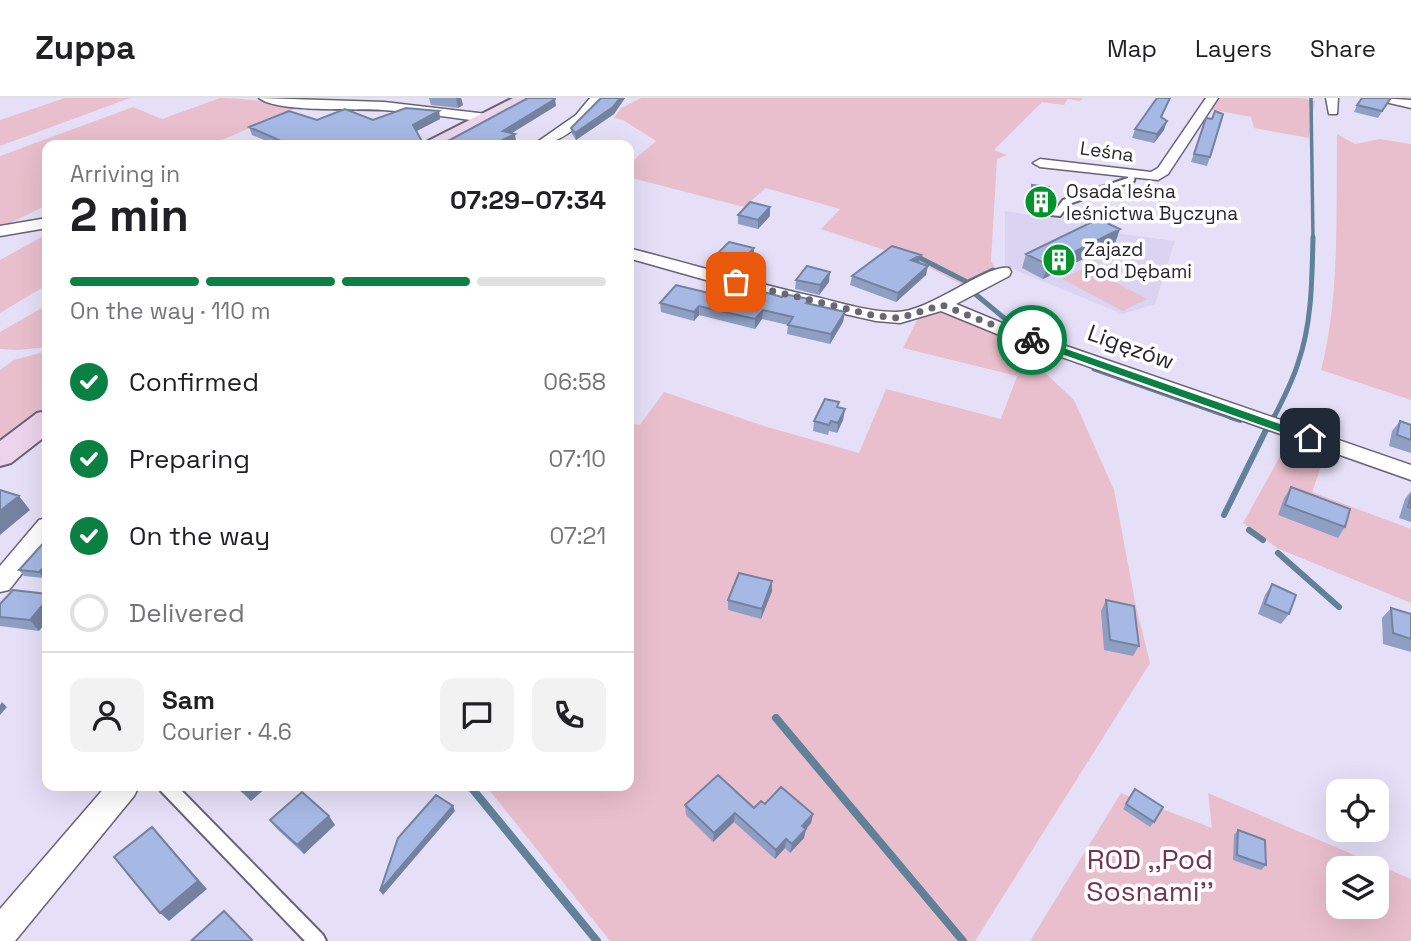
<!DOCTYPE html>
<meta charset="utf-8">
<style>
body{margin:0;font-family:"Space Grotesk",sans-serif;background:#f2f2f2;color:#202124;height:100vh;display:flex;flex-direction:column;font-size:26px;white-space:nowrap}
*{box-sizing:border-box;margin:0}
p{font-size:23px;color:#757577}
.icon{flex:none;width:38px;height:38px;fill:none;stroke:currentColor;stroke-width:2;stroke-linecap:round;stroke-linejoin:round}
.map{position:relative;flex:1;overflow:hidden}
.drawer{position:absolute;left:42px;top:42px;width:592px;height:651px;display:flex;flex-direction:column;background:#fff;border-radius:14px;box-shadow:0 7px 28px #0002}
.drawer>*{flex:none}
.fabs{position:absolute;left:1326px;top:681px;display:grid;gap:14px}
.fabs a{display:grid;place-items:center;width:63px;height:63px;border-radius:14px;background:#fff;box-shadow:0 7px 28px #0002;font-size:35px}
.pin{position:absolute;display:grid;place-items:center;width:60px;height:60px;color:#fff;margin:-30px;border-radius:14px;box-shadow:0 4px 10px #0006}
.courier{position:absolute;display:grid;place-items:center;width:70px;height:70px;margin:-35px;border:5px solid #0b8043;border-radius:50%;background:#fff;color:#222;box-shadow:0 2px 9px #0007}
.overview em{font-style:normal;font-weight:700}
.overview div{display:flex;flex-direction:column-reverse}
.overview{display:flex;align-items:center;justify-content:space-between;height:119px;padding:0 28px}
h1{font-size:46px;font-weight:700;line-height:52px}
.bar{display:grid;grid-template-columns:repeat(4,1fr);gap:10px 7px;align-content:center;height:84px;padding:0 28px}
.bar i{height:9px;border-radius:5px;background:#e0e0e0}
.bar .current{background:#0b8043}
.bar p{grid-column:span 4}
.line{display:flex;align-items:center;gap:18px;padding:0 28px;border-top:2px solid #e0e0e0}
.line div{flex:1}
.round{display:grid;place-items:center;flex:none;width:74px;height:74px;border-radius:14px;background:#f2f2f2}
ol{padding:0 28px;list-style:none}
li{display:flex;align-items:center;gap:21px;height:77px}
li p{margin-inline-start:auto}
li .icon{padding:7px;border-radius:50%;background:#0b8043;color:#fff;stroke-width:4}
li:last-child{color:#757577}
li i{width:38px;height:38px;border:4px solid #e0e0e0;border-radius:50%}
header{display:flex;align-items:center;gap:42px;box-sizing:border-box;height:98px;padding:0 35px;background:#fff;border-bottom:2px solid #e0e0e0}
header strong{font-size:33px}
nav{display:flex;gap:38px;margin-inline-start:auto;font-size:24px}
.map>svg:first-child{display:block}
.built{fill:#dad3f1}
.green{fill:#eabfcd;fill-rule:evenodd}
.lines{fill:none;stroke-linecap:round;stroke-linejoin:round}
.stream-far3{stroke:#608197;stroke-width:3.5}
.stream-far2{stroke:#608197;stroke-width:5}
.stream-far1{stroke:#608197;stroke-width:6}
.stream{stroke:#608197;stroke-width:8}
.service-casing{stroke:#676377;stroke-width:4}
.minor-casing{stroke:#676377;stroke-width:3}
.secondary-casing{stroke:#676377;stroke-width:4}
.service{fill:#fff;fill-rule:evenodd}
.minor{fill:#fff;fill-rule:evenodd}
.secondary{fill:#edd4ed;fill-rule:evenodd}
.wall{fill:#8f9fc4}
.shaded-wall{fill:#7482a0}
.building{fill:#a6b9e4;stroke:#7482a0;stroke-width:2}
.route{fill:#0b8043}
.done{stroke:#6a6674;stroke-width:7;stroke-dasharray:0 12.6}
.labels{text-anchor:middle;stroke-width:7;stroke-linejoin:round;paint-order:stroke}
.far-street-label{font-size:19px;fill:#27252d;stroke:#fff}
.far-poi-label{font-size:19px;fill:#27252d;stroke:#fff;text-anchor:start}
.street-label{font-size:23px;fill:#27252d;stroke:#fff}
.near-park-label{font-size:28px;fill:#75354f;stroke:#fff}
</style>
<header>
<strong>Zuppa</strong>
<nav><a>Map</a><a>Layers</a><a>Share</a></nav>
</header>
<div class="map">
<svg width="1411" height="843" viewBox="0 0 1411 843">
<rect width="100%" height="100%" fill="#e5e0f7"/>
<path class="built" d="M1005 113 1102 128 1099 133 1175 143 1155 206 1123 216 1005 168Z"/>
<path class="green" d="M65 0H130L0 48V22Z
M220 0C249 0 275 6 304 7L210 47H47V107L0 130V58L133 9 162 21Z
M641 0H1083L1080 3 1068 1 1064 7 1042 4 994 52 1007 57 997 61 991 163 997 173 966 189 915 162 821 131 840 111 766 90 744 109 628 79V67L656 43 623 22 614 20 621 10Z
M1216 0H1302L1315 3 1309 40 1254 30 1251 19 1209 11Z
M1337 36 1355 46 1380 41 1411 46V302L1321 272C1340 201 1336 110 1337 36Z
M47 136V187L0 215V162Z
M1086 169 1147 201 1123 213 1062 181Z
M47 207V249L18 252 0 251V234Z
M944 211 1009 241 1074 302 1114 392 1136 508 1150 565 975 843H610L486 688H628V325L640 327 664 294 764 328 859 355 886 291 1001 321 1017 278 903 250 918 220Z
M47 253V311L0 347V272L14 262Z
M1292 337 1328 349 1312 394 1411 431V505L1277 450 1243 425Z
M1121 695 1212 730 1208 695 1411 781V843H1030ZM1339 770H1377V808H1339Z"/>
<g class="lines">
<path class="stream-far3" d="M1311 0 1313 141"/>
<path class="stream-far2" d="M914 157 967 184
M966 185 993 172
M974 195 1021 234
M1094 271 1236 321
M1273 321C1282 303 1292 285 1298 265 1312 226 1312 181 1313 139"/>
<path class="stream-far1" d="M1231 319 1240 322
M1272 322 1274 319
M1224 417 1266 332
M1249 432 1263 442
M1278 455 1339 509"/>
<path class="stream" d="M776 620 963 843
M470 688 597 843"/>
<defs>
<path id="service" d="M1129 76H1135L1134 83 1069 106 1060 118 1040 116 1036 114 1040 112 1055 113 1063 102 1128 80Z
M159 688H177L323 837 326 843H305L161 693Z"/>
<path id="minor" d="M259 0 384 4 487 16 493 20 487 24C453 20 418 14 383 12 356 10 278 15 259 0Z
M590 0H602C586 23 563 47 533 47L576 17Z
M1206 0H1218L1168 76 1158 82 1040 69 1033 65 1040 61 1151 74 1158 70Z
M1326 0H1338L1337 16H1329Z
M1379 0 1411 2V10L1381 3Z
M47 120V130L0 138V128Z
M628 150C691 166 753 185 816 199 842 205 869 214 895 214 929 215 987 165 1009 170L1011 174 1009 178 956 206 1014 230 1411 367V382L1002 238 941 213 900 225 876 223 752 195 628 160Z
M47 420V444L9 492 0 494V468L39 422Z
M106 688H139L134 698 15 843H0V811Z"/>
<path id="secondary" d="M513 0H536L450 47H425L428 43Z
M47 313V337L11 365 0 368V343L37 315Z"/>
</defs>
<use href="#service" class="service-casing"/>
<use href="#minor" class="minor-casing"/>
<use href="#secondary" class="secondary-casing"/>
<use href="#service" class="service"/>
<use href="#minor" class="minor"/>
<use href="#secondary" class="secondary"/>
</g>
<path class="wall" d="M429 0H461L463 7 458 10 431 7Z
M601 0H625L614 16 576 42 572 36 571 30Z
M1390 1 1378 20 1354 14 1357 7Z
M439 13 440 21 416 33 424 47H276L252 37 249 29 317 22H373Z
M1162 19 1164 32 1154 45 1132 40 1135 31Z
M1206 20 1210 59 1207 68 1191 64Z
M1032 87 1050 101 1047 110 1030 111 1029 96Z
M770 109V118L758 131 738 126V117Z
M1120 131 1115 145 1043 181 1022 170 1026 156Z
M713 160H754L738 177 713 170Z
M919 165 926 177 896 204 850 187 852 178Z
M796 182 829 184 819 197 795 191Z
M713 196 782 199 845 214 843 224 830 246 787 236 788 227 762 221 755 231 699 217 694 223 661 214 660 205Z
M839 310 845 311 843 322 837 335 829 333 828 337 813 333 814 323Z
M1400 323 1411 326V355L1389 348 1392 333Z
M1291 389 1345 429 1338 440 1278 417 1284 400Z
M1411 393V424L1399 420 1405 401Z
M47 441V476L44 480 24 478 19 472Z
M1272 486 1289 516 1281 526 1258 516 1265 497Z
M13 492 39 533 0 528V506Z
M772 493 761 521 728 512V502Z
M1106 502 1139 548 1133 558 1104 552 1101 513Z
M1391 510 1411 516V554L1383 546 1382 520Z
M235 688H268L251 703Z
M1135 691 1154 724 1150 729 1123 711Z
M765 706 813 716 811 725 806 731 804 740 790 755 785 750 775 761 734 724 713 744 686 717 685 707 754 710Z
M329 718 335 727 304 756 277 731 270 722Z
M1238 732 1266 767 1261 772 1233 762 1234 737Z"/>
<path class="shaded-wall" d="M456 0H461L463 7 458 10Z
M620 0H625L614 16 576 42 575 35Z
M555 1 556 8 504 40 503 33Z
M439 13 440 21 415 34 413 27Z
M1167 23 1164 32 1154 45 1157 36Z
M515 36 516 43 508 47H492Z
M770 109V118L758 131V122Z
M1120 131 1115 145 1043 181 1048 167Z
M754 150V160L738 177V167Z
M921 157 919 165 911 162Z
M928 168 926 177 896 204 898 195Z
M830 174 829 184 819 197 820 187Z
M699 208V217L694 223V214Z
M763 212 762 221 755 231V221Z
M845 214 843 224 830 246 831 236Z
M845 311 843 322 837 335 838 325Z
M19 398 30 412 0 437V413Z
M47 466V476L44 480 39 474Z
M772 483V493L761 521 762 511Z
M47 502V523L39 533 30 522Z
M2 604 7 609 0 617V607Z
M250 688H268L251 703 243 694Z
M453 708 455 713 383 797 380 793Z
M735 715 734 724 713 744 714 735Z
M813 716 811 725 806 731 804 740 790 755 792 746 802 728Z
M329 718 335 727 304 756 297 747Z
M152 729 207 791 169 823 160 815Z
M786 741 785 750 775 761 776 752Z"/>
<path class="building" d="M528 0H555V1L503 33 515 36 492 47H436L450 42Z
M601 0H620L613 9 575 35 571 30Z
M1157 0H1170L1161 19 1167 23 1157 36 1135 31Z
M1362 0H1387L1390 1 1382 13 1357 7Z
M406 10 439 13 413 27 424 47H290L249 29 289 13 317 22 345 11 373 22Z
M1215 13 1223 16 1210 59 1194 56 1206 20 1212 21Z
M1032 87 1049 89 1050 101 1033 102Z
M750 104 770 109 758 122 738 117Z
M1098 121 1120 131 1048 167 1026 156Z
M729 144 754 150 738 167 713 160Z
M892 148 921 157 911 162 928 168 898 195 852 178Z
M807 168 830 174 820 187 796 182Z
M723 183 782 199 784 196 809 201 806 205 845 214 831 236 788 227 793 219 763 212 755 221 699 208 694 214 660 205 676 187 713 196Z
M825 301 839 304 837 309 845 311 838 325 831 323 829 327 814 323Z
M1400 323 1411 327V342L1397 337Z
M1291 389 1350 411 1345 429 1285 407Z
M0 392 19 398 0 413Z
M1411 397V410L1408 409Z
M47 441V466L39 474 19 472Z
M739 475 772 483 762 511 728 502Z
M1272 486 1296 497 1289 516 1265 506Z
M13 492 47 496V502L30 522 0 519V506Z
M1106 502 1134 508 1139 548 1110 542Z
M1391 510 1411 516V541L1393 535Z
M718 677 754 710 761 703 765 706 781 689 813 716 802 728 806 731 792 746 786 741 776 752 735 715 714 735 685 707Z
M237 688H250L243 694Z
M1135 691 1163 709 1154 724 1126 706Z
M302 694 329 718 297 747 270 722Z
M436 697 453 708 380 793 398 740Z
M152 729 198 783 160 815 114 759Z
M1238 732 1265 742 1266 767 1237 757Z
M224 813 252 842 251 843H191Z"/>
<path class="route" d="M1032 239 1314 338 1315 340 1306 343 1028 244V240Z"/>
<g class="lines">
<path class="done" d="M736 184 876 218 900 220 942 207 1032 242"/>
</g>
<defs>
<symbol id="building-disc" viewBox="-11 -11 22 22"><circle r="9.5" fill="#00942a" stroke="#fff"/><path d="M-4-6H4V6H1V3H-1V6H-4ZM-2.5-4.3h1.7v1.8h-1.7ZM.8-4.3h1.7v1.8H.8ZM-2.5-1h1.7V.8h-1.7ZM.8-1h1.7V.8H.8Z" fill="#fff"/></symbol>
</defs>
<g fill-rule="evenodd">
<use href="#building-disc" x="1022" y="85" width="38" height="38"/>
<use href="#building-disc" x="1040" y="143" width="38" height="38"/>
</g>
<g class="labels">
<g class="far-street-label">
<text transform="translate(1107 53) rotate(8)" y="7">Leśna</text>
</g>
<g class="far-poi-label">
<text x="1066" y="100">Osada leśna<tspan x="1066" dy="22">leśnictwa Byczyna</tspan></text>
<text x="1084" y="158">Zajazd<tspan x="1084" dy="22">Pod Dębami</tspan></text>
</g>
<g class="street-label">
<text transform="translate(1131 249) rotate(20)" y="8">Ligęzów</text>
</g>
<g class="near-park-label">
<text x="1150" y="771">ROD ,,Pod<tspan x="1150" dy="32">Sosnami''</tspan></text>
</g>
</g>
</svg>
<div class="fabs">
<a><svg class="icon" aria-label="locate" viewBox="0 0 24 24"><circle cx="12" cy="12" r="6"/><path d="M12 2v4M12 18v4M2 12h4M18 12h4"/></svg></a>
<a><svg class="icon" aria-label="layers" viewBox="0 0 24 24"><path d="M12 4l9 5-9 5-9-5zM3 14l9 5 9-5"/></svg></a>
</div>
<div class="pin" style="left:736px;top:184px;background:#ea580c"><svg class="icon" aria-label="bag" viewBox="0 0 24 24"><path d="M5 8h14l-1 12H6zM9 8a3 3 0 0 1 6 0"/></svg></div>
<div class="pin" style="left:1310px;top:340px;background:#1f2937"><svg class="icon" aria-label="home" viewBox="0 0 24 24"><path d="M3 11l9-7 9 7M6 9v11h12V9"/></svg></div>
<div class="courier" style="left:1032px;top:242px"><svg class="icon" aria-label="bike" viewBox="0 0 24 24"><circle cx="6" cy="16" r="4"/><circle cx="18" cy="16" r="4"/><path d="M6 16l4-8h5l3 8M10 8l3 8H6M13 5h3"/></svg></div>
<section class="drawer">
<div class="overview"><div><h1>2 min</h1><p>Arriving in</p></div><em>07:29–07:34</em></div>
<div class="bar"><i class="current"></i><i class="current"></i><i class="current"></i><i></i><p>On the way · 110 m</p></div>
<ol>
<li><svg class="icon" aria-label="check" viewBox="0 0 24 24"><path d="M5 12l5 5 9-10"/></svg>Confirmed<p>06:58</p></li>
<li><svg class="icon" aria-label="check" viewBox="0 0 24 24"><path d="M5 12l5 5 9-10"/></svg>Preparing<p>07:10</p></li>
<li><svg class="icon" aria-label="check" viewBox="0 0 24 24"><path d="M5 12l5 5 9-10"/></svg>On the way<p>07:21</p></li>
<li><i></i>Delivered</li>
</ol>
<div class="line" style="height:126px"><a class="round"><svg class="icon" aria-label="person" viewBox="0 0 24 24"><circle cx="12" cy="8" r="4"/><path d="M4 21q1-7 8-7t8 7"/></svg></a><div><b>Sam</b><p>Courier · 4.6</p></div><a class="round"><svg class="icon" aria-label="chat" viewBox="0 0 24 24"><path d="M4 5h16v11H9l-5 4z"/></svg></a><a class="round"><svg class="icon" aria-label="phone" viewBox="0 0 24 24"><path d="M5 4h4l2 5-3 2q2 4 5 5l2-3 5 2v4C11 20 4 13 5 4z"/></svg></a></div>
</section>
</div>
